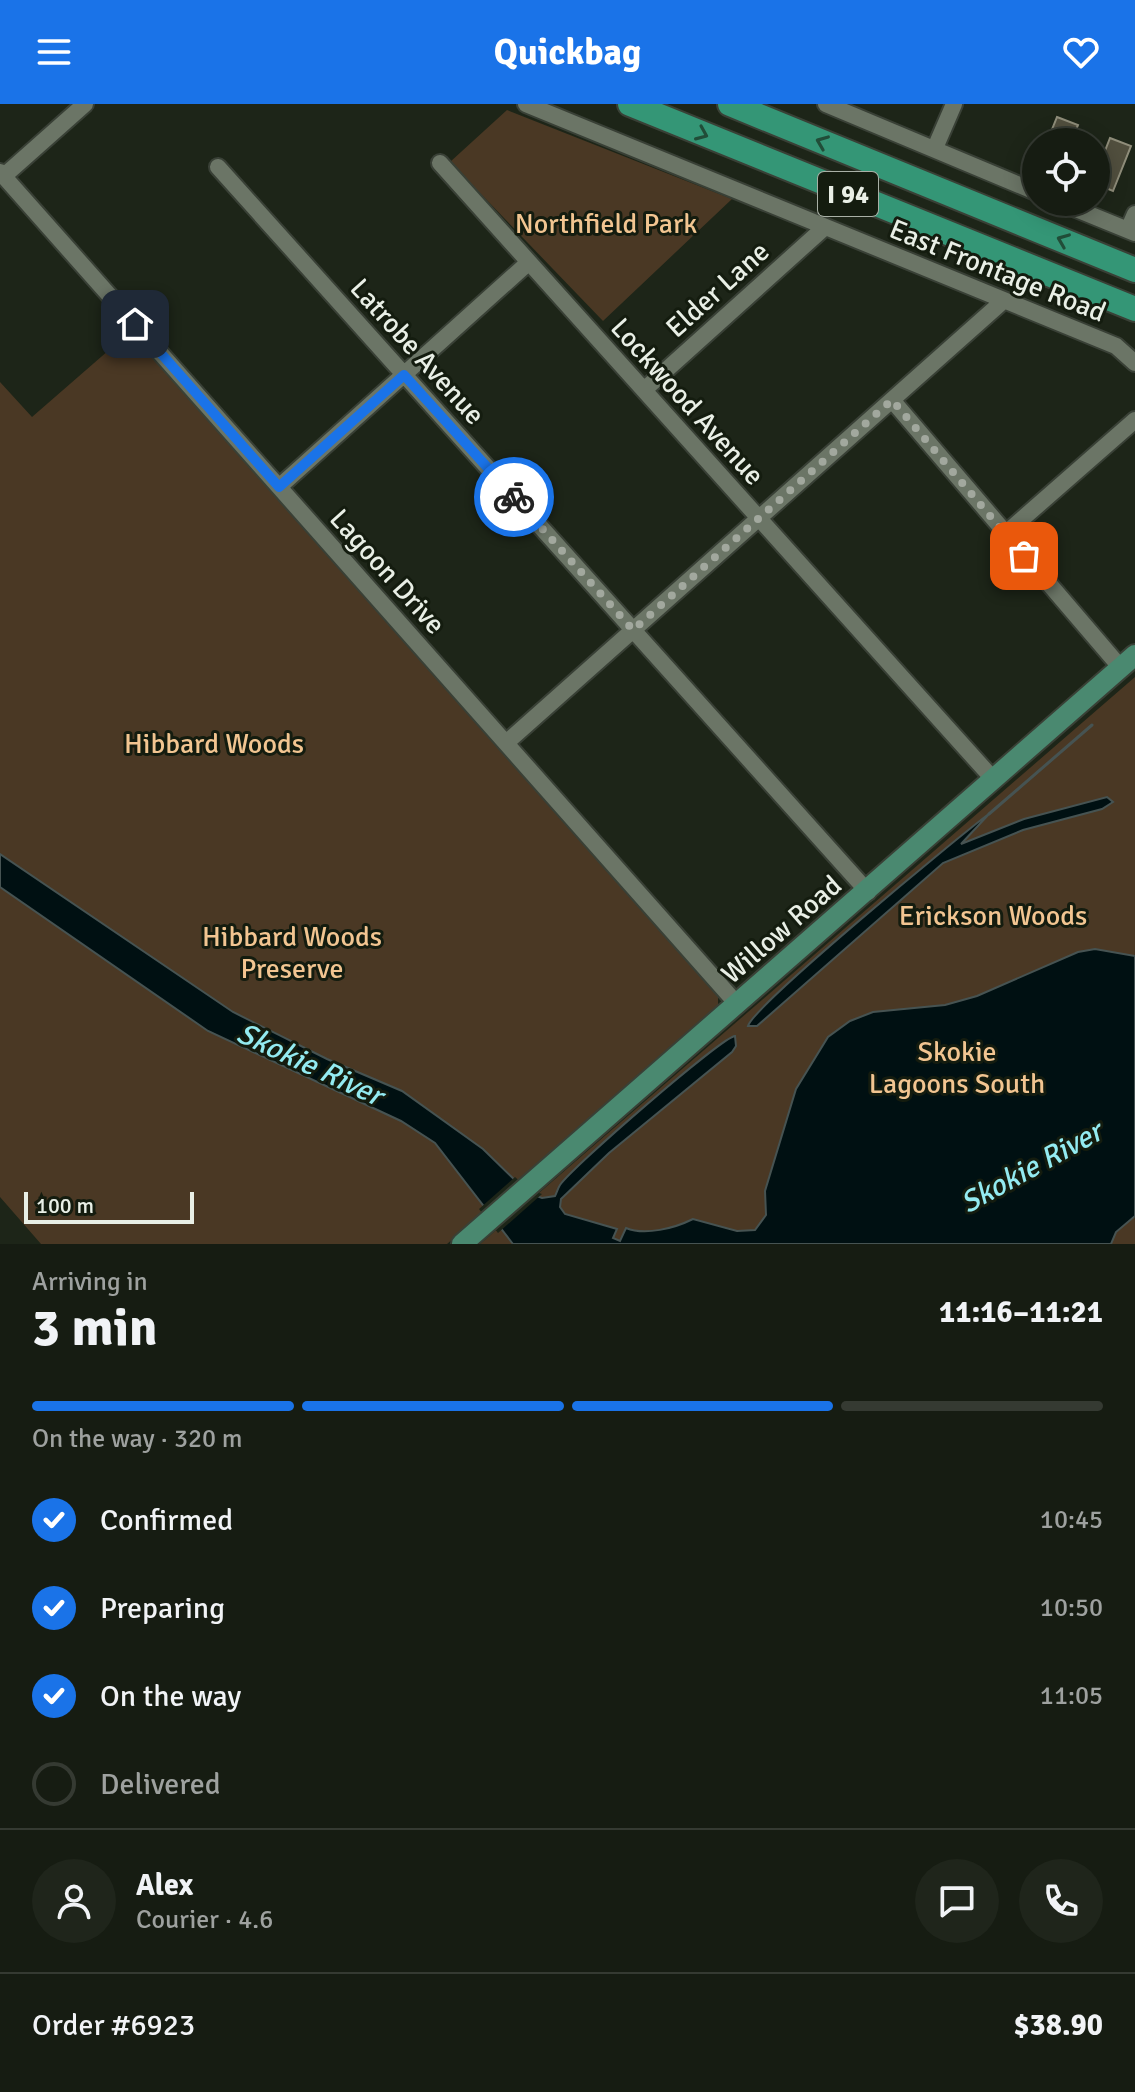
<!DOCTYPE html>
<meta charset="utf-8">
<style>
body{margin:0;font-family:Signika,sans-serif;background:#1f251b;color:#f1f3f6;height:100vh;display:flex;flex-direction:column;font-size:30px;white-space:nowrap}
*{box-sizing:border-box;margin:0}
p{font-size:26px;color:#9ea19f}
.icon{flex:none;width:44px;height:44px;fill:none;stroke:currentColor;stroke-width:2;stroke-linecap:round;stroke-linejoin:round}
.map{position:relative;height:1140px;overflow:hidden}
.sheet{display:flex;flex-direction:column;background:#161c12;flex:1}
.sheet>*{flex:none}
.fabs{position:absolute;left:1022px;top:24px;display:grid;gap:16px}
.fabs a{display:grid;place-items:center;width:88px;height:88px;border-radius:50%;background:#161c12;box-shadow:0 4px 20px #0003,0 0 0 2px #353a32;font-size:40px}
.scale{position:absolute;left:24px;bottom:20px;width:170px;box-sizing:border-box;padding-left:8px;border:4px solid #e9efe6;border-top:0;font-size:22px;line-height:28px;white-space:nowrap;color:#e9efe6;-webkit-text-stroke:6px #141c0f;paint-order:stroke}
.pin{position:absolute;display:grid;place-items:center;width:68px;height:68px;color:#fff;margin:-34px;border-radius:16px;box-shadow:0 4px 12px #0006}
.courier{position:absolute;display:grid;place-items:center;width:80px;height:80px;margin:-40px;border:6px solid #1a73e8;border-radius:50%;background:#fff;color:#222;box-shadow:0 2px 10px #0007}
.summary em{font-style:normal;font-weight:700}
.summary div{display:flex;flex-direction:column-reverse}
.summary{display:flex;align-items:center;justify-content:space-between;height:136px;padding:0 32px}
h1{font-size:52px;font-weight:700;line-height:60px}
.bar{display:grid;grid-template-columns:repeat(4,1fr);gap:12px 8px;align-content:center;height:96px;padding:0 32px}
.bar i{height:10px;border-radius:6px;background:#353a32}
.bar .on{background:#1a73e8}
.bar p{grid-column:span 4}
.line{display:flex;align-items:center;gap:20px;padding:0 32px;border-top:2px solid #353a32}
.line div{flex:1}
.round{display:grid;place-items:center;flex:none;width:84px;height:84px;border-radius:42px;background:#1f251b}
ol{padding:0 32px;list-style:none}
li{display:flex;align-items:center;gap:24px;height:88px}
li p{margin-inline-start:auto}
li .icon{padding:8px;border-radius:50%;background:#1a73e8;color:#fff;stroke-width:4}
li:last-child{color:#9ea19f}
li i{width:44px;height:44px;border:4px solid #353a32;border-radius:50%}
header{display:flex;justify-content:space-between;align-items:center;height:104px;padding:0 32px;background:#1a73e8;color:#fff;font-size:36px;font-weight:700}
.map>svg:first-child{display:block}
.green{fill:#4a3824}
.water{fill:#001012;stroke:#465352;stroke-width:2}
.pier{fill:#1d2518}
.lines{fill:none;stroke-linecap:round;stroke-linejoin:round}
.stream{stroke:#465352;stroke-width:3}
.building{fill:#514f3e;stroke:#8f8d7a;stroke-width:2}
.minor-casing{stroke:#394036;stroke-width:20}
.major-casing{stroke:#394036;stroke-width:24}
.highway-casing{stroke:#394036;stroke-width:28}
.minor{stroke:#6b7566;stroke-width:16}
.major{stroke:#4a8970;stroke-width:20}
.highway{stroke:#349676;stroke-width:24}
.oneway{stroke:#214d38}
.done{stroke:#a2a89e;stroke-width:8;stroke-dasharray:0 14.4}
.route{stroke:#1a73e8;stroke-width:10}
.labels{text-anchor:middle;stroke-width:6;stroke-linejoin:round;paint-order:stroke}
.shield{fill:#141c0f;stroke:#a9b0a6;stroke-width:2}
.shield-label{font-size:26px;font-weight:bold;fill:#e9efe6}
.park-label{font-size:28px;fill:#f2c591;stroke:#141c0f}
.street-label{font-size:28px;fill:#e9efe6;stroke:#141c0f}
.water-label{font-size:30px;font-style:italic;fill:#93ebf1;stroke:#141c0f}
</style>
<header><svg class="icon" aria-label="menu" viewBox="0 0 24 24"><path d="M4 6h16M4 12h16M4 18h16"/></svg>Quickbag<svg class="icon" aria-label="heart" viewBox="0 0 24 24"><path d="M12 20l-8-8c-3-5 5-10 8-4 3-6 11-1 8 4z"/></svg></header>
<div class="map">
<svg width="1135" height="1140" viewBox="0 0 1135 1140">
<rect width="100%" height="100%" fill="#1d2518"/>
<path class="green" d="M507 6 732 95 603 217 450 58Z
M132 226 703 870 718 891V903L447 1140H41L0 1093V278L32 313Z
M1135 573V1140H480Z"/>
<path class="water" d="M1107 693 1113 698 1102 705 1023 726 943 759 757 922H748C754 901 958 733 990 709L961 740 1024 715Z
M0 750 233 908 327 955 402 987 483 1045 528 1089 542 1094 555 1092C557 1088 558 1084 560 1081 572 1063 722 933 735 932L736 942 732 948 609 1049 561 1095 560 1103 565 1110 617 1125 613 1134 620 1137 626 1124C645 1132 675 1124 693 1115L737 1127 755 1126 766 1111 765 1087 796 985 828 933 850 917 873 908 945 901 977 892 1078 848 1095 845 1135 852V1112L1116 1128 1111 1140H513L435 1039 401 1017 208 927 0 783Z"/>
<path class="pier" d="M515 1073 530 1086 542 1090 498 1129 479 1105Z"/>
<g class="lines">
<path class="stream" d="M989 710 1092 621"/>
</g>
<path class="building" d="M1057 13 1078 21 1071 38H1047Z
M1110 34 1131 42 1113 87 1096 80V70Z"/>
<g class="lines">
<defs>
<path id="minor" d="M526 0 1116 242 1135 259
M826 0 1036 88
M935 44 954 0
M440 59 994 676
M218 63 868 788
M0 68 737 900
M4 72 85 0
M1059 98 1135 129
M1128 126 1135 110
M644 286 825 123
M892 296 1121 564
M279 383 529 158
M1005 430 1135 316
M506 639 1002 198"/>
<path id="major" d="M462 1140 1135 551"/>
<path id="highway" d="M630 0 1135 205
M730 0 1135 166"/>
</defs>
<use href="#minor" class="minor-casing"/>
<use href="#major" class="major-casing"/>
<use href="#highway" class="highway-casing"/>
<use href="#minor" class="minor"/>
<use href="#major" class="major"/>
<use href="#highway" class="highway"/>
</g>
<defs><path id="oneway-chevron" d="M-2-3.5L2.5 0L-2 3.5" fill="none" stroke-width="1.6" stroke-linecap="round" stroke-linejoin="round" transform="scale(2)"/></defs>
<g class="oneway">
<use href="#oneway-chevron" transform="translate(702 30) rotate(23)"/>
<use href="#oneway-chevron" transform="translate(822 38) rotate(-158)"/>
<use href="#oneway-chevron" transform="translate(1063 136) rotate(-158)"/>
</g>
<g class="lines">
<path class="done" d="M514 393 633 526 892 296 1024 452"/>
<path class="route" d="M135 220 279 383 404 271 514 393"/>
</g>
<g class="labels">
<rect class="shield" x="818" y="68" width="60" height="44" rx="6"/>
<g class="shield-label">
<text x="848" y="99">I 94</text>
</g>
<g class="park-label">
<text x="606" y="129">Northfield Park</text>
<text x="214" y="649">Hibbard Woods</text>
<text x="993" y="821">Erickson Woods</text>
<text x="292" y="842">Hibbard Woods<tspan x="292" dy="32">Preserve</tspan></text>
<text x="957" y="957">Skokie<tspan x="957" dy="32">Lagoons South</tspan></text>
</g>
<g class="street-label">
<text transform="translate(998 166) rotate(22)" y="10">East Frontage Road</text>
<text transform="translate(717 185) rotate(-42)" y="10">Elder Lane</text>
<text transform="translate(418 247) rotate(48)" y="10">Latrobe Avenue</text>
<text transform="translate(688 297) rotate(48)" y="10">Lockwood Avenue</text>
<text transform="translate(388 467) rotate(48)" y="10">Lagoon Drive</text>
<text transform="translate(781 825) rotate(-41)" y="10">Willow Road</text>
</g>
<g class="water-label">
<text transform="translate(310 960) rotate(25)" y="10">Skokie River</text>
<text transform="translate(1031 1063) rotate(-29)" y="10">Skokie River</text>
</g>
</g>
</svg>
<div class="fabs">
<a><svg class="icon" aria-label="locate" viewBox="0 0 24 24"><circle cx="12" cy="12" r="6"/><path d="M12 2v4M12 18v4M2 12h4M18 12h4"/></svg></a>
</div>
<div class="scale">100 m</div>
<div class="pin" style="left:1024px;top:452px;background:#ea580c"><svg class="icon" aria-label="bag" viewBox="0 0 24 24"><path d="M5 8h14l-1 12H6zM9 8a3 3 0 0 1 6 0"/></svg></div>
<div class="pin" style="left:135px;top:220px;background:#1f2937"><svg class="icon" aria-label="home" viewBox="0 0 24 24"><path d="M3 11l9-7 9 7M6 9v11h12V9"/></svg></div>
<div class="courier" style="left:514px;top:393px"><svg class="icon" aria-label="bike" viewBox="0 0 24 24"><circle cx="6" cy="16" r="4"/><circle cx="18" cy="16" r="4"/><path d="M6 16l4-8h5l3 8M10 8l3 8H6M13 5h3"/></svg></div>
</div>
<section class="sheet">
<div class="summary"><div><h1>3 min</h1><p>Arriving in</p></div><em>11:16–11:21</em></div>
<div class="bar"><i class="on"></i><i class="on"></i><i class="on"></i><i></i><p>On the way · 320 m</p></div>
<ol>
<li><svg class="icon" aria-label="check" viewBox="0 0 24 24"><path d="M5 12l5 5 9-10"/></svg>Confirmed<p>10:45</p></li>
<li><svg class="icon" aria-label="check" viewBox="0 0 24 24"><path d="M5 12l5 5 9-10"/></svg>Preparing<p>10:50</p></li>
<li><svg class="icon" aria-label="check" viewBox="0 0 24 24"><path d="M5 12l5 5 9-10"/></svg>On the way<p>11:05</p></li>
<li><i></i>Delivered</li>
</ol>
<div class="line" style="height:144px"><a class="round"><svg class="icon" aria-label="person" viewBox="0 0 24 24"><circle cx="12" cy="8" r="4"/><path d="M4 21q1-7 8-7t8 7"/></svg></a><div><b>Alex</b><p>Courier · 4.6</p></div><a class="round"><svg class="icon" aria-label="chat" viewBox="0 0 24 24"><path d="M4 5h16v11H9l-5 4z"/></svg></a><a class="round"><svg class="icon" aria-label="phone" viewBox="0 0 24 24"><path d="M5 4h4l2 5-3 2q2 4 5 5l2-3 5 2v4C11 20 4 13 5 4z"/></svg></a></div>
<div class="line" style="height:104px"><div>Order #6923</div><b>$38.90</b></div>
</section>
